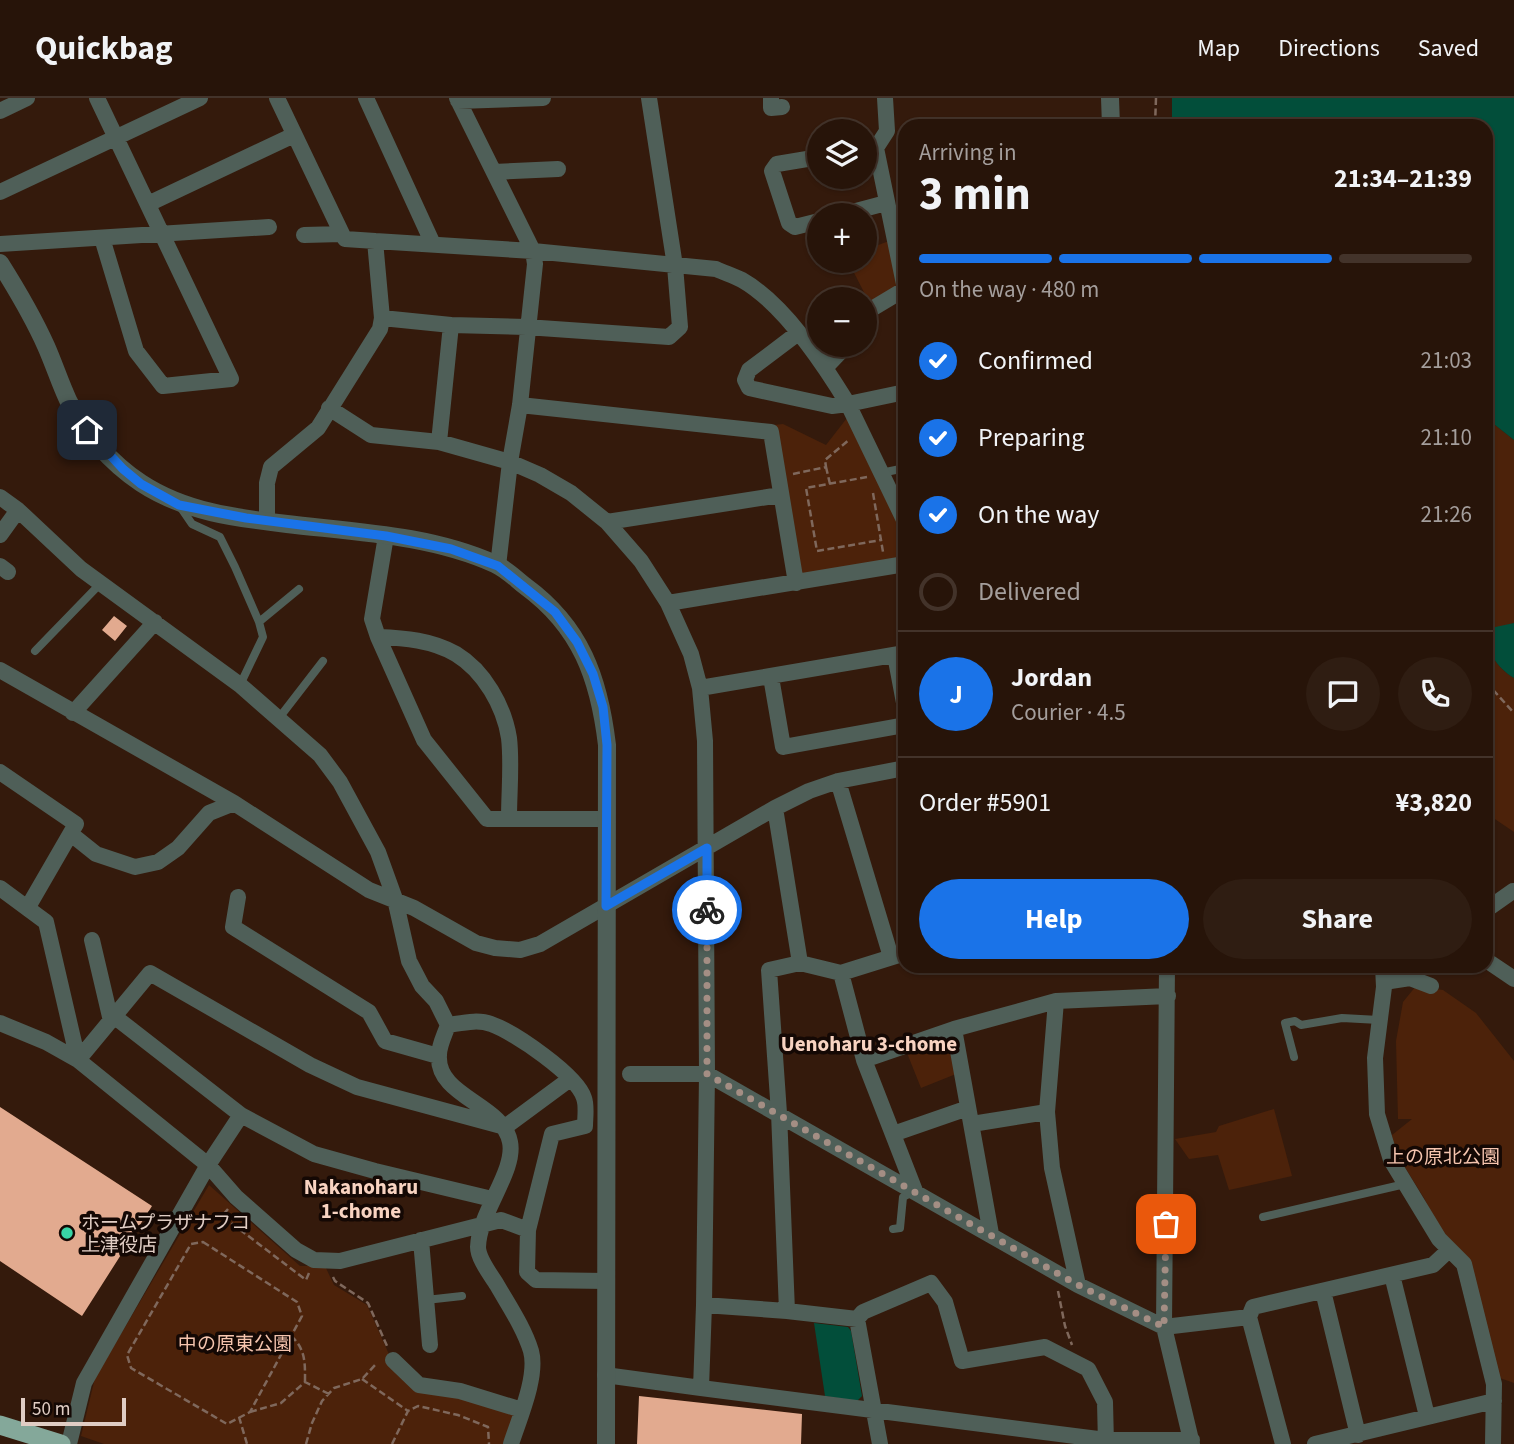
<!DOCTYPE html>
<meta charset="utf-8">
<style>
body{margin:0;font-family:"Source Sans 3","Noto Sans JP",sans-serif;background:#2f1d12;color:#f1f3f6;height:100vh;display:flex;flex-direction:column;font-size:26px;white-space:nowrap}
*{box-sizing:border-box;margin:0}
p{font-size:23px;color:#a49e9c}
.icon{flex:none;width:38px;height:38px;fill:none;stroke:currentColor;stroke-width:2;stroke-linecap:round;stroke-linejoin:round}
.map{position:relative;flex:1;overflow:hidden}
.side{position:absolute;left:898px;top:21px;width:595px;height:854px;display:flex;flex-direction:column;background:#271409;border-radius:21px;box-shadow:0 2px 5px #0004,0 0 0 2px #43332a}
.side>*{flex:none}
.tools{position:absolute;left:807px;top:21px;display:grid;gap:14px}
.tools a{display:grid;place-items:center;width:70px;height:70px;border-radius:50%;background:#271409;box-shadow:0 2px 5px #0004,0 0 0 2px #43332a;font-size:35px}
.scale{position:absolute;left:21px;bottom:18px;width:105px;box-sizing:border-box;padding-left:7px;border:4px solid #e0cdc4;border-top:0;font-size:19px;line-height:24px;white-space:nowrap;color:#e0cdc4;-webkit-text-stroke:5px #140804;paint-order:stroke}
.pin{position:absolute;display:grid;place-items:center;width:60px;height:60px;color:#fff;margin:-30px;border-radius:14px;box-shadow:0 4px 10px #0006}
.courier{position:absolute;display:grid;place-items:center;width:70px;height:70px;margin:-35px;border:5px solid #1a73e8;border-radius:50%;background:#fff;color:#222;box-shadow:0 2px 9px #0007}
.overview em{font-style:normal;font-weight:700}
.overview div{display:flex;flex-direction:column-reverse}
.overview{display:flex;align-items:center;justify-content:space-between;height:119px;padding:0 21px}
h1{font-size:46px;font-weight:700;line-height:52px}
.bar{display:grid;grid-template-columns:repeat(4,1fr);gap:10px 7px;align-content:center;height:84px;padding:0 21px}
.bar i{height:9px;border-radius:5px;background:#43332a}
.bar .on{background:#1a73e8}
.bar p{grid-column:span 4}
.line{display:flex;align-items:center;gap:18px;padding:0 21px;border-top:2px solid #43332a}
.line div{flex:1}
.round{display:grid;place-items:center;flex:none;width:74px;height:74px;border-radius:37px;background:#2f1d12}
ol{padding:0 21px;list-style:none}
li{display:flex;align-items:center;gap:21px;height:77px}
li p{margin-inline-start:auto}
li .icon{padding:7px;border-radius:50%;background:#1a73e8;color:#fff;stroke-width:4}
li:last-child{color:#a49e9c}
li i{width:38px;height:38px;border:4px solid #43332a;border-radius:50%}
.primary-button{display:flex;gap:14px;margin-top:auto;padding:14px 21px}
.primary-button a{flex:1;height:80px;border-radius:42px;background:#1a73e8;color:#fff;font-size:28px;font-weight:700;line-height:80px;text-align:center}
.primary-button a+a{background:#2f1d12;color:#f1f3f6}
header{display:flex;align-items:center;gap:42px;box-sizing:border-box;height:98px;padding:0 35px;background:#271409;border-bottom:2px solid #43332a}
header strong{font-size:33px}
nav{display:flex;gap:38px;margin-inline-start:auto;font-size:24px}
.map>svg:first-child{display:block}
.green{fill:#4c220a}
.water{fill:#024e3a}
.building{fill:#e2aa8f}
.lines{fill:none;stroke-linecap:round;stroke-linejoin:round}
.path{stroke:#7f685c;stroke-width:2.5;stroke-dasharray:7 3.5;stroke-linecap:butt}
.service{stroke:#4f5f58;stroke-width:8}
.minor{stroke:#4f5f58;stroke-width:16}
.tertiary{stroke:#4f5f58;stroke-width:18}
.trunk{stroke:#84a89a;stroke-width:19}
.done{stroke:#a48e84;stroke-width:7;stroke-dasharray:0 12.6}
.route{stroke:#1a73e8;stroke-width:9}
.poi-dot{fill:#39d4a5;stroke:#140804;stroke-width:2.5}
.labels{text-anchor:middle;stroke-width:7;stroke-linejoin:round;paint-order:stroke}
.park-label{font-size:19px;fill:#f5c4ae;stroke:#140804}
.poi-label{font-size:19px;fill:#e0cdc4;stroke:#140804;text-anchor:start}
.neighbourhood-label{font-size:21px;font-weight:bold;fill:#f8d3c1;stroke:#140804}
</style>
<header>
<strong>Quickbag</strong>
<nav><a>Map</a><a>Directions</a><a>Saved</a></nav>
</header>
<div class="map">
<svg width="1514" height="1346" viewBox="0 0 1514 1346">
<rect width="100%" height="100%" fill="#341a0c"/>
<path class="green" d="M889 143 900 188 869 204 848 163H864L865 152Z
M847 320 905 440V460L800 477 774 327 783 326 826 347Z
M1490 323 1514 342V525L1499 530 1486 531V365L1490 358 1486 326Z
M1486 544C1492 560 1500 572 1514 580V734L1486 715Z
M1416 888 1443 892 1476 915 1514 963V1285L1500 1280 1467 1158 1442 1136 1424 1100 1393 1050 1392 1037 1412 1021H1398L1396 943 1403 904Z
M948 940 956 976 921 990 907 955Z
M1274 1011 1292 1078 1229 1092 1218 1057 1189 1061 1175 1041 1216 1034 1219 1028Z
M209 1087 300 1168H325L334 1187 367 1207 392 1263 418 1290 517 1313 507 1346H104L81 1338 95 1280Z"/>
<path class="water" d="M1172 0H1514V342L1490 323 1486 326 1490 358 1486 365V28H1172Z
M1514 525V580C1496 569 1486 553 1486 531Z
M814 1225 848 1229 851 1233 862 1298 857 1303 825 1298Z"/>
<path class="building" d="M114 518 127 528 115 543 102 532Z
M0 1009 152 1108 82 1218 0 1163Z
M639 1298 802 1316 801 1346H637Z"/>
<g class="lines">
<path class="path" d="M1155 28 1156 0
M826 369 830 386
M793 376 826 369 825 362 850 341
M867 379 806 390 817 453 881 442
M873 395 883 454
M1486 584 1514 615
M228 1111 222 1118 306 1182 309 1175
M203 1144 297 1204 302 1218 250 1314 227 1326 131 1270 127 1257 191 1146Z
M333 1179 335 1183 368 1205 387 1248
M1058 1193 1065 1228 1072 1247
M291 1238C306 1251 305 1266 305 1284
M362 1281 408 1313
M250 1314 281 1305 305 1284 329 1296
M239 1319 247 1346
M306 1346 312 1325 322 1303 334 1290 362 1281 377 1265
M392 1346 408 1313 418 1308 458 1317 488 1329 489 1346"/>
<path class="service" d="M881 375 905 370
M179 407 192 426 220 439 235 469 259 524 263 539 240 587
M259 524 299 491
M35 553 100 486
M279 620 323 563
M1294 959 1285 925 1295 923 1301 927 1342 920 1379 922
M1263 1119 1405 1086
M893 1131 900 1130 903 1099 913 1094
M426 1202 462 1198"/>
<path class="minor" d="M97 0 231 281 163 288 136 253 102 140
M277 0 342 136
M366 0 433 146
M457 0 533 153 535 166 520 307 510 364 498 468
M771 0V10L782 9
M885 0 887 33 876 50 905 191
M458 3 543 0
M0 13 27 0
M819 59 777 66 772 73 789 125 795 129 819 123
M494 74 558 71
M0 94 200 0
M148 106 294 37
M841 117 886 105
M304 137 342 136 345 141 375 143
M0 146 269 129
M382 220 451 227
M864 223 870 212 905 191
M826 269 847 247
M905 294 848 306 905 424
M520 307 771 334 796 485
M329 310 371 337 439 344 510 364 540 377 571 395 607 424 641 463 668 505 691 556 700 590 705 643 707 976 1078 1187 1164 1229 1249 1219
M439 344 451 227 526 229 669 239 680 229 675 168 649 0
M0 399 18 412 81 471 240 587 320 657 340 684 378 754 395 801 409 863 422 888 436 903 448 927C445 936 439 947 439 957 436 999 503 1006 510 1044 516 1073 479 1114 478 1149 478 1161 491 1177 497 1187 509 1208 524 1230 531 1253 538 1278 519 1321 511 1346
M267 423V385L271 369 318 330 380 231 382 220 375 143 533 153 716 171C725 175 734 178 742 182 784 206 823 265 848 306L832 308 749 290 745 282 749 272 798 235
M607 424 780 397
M0 437 18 412
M386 438 372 521 378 539 424 642 487 721H607
M0 468 8 474
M668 505 905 466
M378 539C404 540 432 542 456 556 484 573 504 608 509 640 512 665 509 694 509 720
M895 557 905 610
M0 572 234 705 369 792 414 810 476 845 495 850 520 852 540 846 775 710 809 693 838 683 905 670
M771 579 783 649 905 627
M700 590 905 555
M73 615 155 524
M0 674 76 726 28 809
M838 683 891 859
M775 710 800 865
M71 736 96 756 135 769 158 764 178 750 209 715 234 705
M0 790 46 824 78 962
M238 799 233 829 369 914 385 943 438 958
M1486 812 1513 793
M92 842 111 923
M1486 862 1514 881
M1167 868 1164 1229 1192 1346
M1383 868 1384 889 1375 960 1377 1016 1391 1062 1439 1141 1464 1166 1494 1286 1493 1346
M841 875 864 962 915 1093
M1384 884 1410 880 1431 888
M1056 903 1047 1014 1052 1070 1078 1187
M115 919 241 1017 314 1056 375 1073 492 1101
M0 925 46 944 78 962 208 1067 236 1099 296 1152 314 1162 340 1163 501 1122 528 1132
M448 927C462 925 478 921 491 926 514 934 577 977 584 1000 587 1008 585 1020 585 1028L552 1036 528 1132 527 1174 536 1182 606 1183
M954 931 991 1136
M78 962 150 875 310 967 357 989 505 1029 570 981
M864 962 954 931 1056 903 1168 898
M630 976H707L704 1207
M972 1026 1047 1014
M893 1036 968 1010
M421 1142 430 1247
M1392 1177 1427 1318
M1323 1193 1358 1337
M787 1213 857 1221 863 1214 931 1185 945 1204 962 1263 1045 1249 1088 1271 1105 1304 1106 1346
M857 1221 880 1346
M393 1262 419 1287 460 1293 522 1312
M605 1277 701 1290 704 1207 787 1213 779 1015 769 872 800 865 841 875 905 855
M701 1290 1106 1342H1192
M69 1346 84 1285 208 1067 241 1017
M1283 1346 1249 1219 1253 1209 1433 1167 1449 1152
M1315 1346 1494 1303"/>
<path class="tertiary" d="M1110 0 1111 28
M0 165C17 192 33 219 46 248 54 266 60 285 68 302 83 334 112 366 141 385 185 414 236 420 287 426 356 434 431 437 495 466 506 471 515 480 525 488 581 529 599 580 607 647L606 1346"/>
<path class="trunk" d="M0 1327 61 1346"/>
</g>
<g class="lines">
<path class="done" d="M707 812V976L1078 1187 1164 1229 1166 1126"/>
<path class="route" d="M87 332 123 371 141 386 179 407 246 420 386 438 451 451 498 468 555 514 577 544 593 576 603 609 607 647 606 808 707 750V812"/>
</g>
<circle class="poi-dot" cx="67" cy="1135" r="7"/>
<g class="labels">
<g class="park-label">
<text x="1443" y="1065">上の原北公園</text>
<text x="235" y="1252">中の原東公園</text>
</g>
<g class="poi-label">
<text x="81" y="1131">ホームプラザナフコ<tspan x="81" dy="22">上津役店</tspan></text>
</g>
<g class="neighbourhood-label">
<text x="869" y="953">Uenoharu 3-chome</text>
<text x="361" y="1096">Nakanoharu<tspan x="361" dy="24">1-chome</tspan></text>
</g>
</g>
</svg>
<div class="tools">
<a><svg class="icon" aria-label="layers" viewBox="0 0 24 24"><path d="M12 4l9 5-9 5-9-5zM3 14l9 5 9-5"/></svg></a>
<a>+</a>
<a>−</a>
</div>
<div class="scale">50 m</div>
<div class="pin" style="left:1166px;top:1126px;background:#ea580c"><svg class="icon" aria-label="bag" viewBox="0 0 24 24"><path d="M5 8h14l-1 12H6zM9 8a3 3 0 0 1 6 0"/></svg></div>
<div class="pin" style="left:87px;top:332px;background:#1f2937"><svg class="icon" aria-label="home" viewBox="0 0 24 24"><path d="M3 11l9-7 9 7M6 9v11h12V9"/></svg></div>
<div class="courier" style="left:707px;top:812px"><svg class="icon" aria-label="bike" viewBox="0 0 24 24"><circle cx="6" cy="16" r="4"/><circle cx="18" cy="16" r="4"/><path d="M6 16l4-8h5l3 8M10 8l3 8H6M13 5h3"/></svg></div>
<section class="side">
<div class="overview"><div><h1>3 min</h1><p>Arriving in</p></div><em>21:34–21:39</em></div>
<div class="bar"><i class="on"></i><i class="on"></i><i class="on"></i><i></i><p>On the way · 480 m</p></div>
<ol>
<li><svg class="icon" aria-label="check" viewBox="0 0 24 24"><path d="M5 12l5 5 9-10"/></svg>Confirmed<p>21:03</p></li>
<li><svg class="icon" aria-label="check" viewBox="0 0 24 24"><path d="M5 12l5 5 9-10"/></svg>Preparing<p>21:10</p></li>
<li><svg class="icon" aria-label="check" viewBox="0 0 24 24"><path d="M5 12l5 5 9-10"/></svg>On the way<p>21:26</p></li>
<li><i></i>Delivered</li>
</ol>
<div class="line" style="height:126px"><b class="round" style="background:#1a73e8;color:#fff">J</b><div><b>Jordan</b><p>Courier · 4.5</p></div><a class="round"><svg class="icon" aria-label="chat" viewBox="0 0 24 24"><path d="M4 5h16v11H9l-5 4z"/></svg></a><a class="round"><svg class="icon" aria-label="phone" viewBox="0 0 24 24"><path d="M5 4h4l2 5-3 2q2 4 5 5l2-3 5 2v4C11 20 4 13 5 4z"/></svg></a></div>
<div class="line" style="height:91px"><div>Order #5901</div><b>¥3,820</b></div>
<div class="primary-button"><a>Help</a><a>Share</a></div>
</section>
</div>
